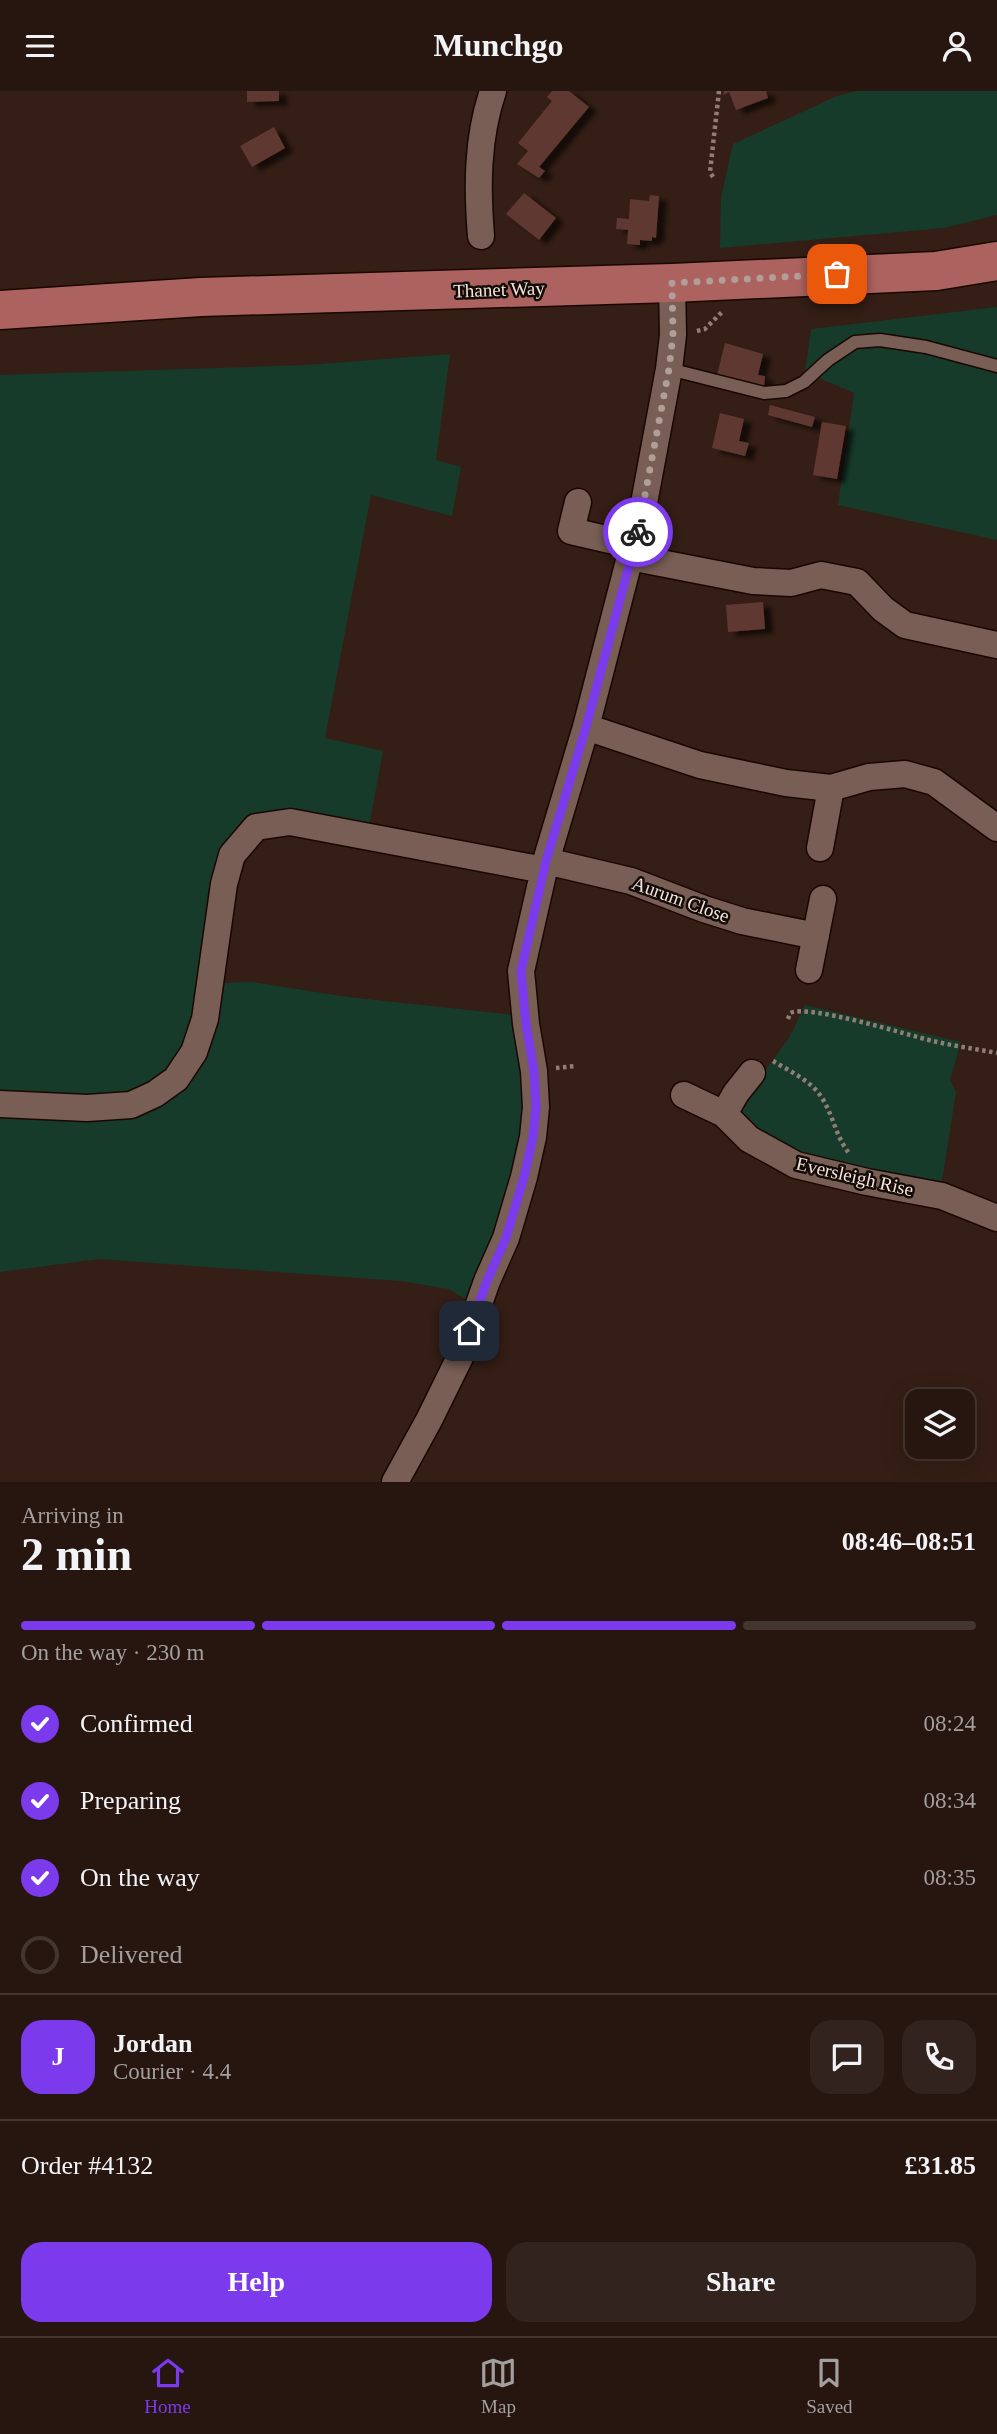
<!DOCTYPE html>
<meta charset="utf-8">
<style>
body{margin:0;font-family:Georgia,serif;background:#33231e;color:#f1f3f6;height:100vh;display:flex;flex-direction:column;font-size:26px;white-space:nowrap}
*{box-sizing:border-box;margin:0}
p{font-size:23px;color:#a49f9f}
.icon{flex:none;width:38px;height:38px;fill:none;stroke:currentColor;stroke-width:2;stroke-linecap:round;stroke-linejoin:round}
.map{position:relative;height:1391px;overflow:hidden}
.sheet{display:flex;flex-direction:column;background:#271610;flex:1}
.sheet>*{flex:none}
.controls{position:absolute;left:905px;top:1298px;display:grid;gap:14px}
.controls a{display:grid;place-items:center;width:70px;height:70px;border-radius:14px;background:#271610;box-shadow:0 7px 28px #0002,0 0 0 2px #433530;font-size:35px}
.pin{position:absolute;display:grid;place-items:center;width:60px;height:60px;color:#fff;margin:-30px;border-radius:14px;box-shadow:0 4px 10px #0006}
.courier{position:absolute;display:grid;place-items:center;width:70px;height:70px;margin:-35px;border:5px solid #7c3aed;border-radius:50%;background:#fff;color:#222;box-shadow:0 2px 9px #0007}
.head em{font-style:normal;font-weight:700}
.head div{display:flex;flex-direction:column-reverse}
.head{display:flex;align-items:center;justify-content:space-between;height:119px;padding:0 21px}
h1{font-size:46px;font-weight:700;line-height:52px}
.bar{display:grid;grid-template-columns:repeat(4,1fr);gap:10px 7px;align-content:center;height:84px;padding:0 21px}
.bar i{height:9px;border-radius:5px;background:#433530}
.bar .on{background:#7c3aed}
.bar p{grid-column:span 4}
.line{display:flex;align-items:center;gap:18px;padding:0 21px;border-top:2px solid #433530}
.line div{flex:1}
.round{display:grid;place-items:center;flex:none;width:74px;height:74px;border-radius:21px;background:#33231e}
ol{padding:0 21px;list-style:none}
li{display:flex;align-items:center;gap:21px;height:77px}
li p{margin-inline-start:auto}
li .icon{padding:7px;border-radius:50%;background:#7c3aed;color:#fff;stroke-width:4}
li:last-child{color:#a49f9f}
li i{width:38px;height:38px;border:4px solid #433530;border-radius:50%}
.primary-button{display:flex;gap:14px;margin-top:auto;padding:14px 21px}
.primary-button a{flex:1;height:80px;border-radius:21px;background:#7c3aed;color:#fff;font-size:28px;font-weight:700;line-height:80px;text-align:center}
.primary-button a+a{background:#33231e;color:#f1f3f6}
header{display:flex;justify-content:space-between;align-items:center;height:91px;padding:0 21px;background:#271610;font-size:32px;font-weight:700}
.menu{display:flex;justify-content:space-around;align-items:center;height:98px;border-top:2px solid #433530;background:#271610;font-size:19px;color:#a49f9f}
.menu a{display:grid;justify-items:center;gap:4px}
.menu .on{color:#7c3aed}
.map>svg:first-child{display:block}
.green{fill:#163b2a}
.building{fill:#603830;filter:url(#shadow)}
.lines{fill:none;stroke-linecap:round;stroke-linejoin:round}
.lane-casing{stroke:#1a0702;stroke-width:15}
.street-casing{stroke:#1a0702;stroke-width:29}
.primary-casing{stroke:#1a0702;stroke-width:41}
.path{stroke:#907e76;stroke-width:4.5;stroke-dasharray:3.5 3.5;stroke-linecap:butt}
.lane{stroke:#785e54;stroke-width:12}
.street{stroke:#785e54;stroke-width:26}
.primary{stroke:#ac625e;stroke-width:38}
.done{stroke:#b09e97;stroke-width:7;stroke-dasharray:0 12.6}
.route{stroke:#7c3aed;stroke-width:9}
.labels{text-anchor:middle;stroke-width:5;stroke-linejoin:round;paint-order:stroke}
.street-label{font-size:19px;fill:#f2e3dd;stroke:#140b07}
</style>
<header><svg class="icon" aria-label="menu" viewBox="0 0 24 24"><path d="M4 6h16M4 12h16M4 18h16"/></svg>Munchgo<svg class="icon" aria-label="person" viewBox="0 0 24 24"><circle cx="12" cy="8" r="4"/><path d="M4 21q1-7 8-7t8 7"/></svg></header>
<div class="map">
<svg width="997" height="1391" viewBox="0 0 997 1391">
<defs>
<filter id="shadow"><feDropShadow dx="8" dy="4.5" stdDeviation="2" flood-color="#0009"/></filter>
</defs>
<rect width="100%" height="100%" fill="#341e15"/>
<path class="green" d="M857 0H997V124L944 137 720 157 721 106 733 53 837 5Z
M997 216V449L838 414 854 302 805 281 811 238Z
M450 263 436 369 461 376 452 425 371 404 325 647 383 660 369 736 248 731 192 941 165 985 133 1001 86 1004 0 1002V284L306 274Z
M252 891 348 906 515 924 530 1013 506 1130 467 1209 449 1198 400 1190 99 1168 0 1181V1027L103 1029 155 1016 221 892Z
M805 914 961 951 950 989 956 1001 942 1090 937 1095 793 1060 770 1050 740 1022V1014L789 947Z"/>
<path class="building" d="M247 0H279V10L247 11Z
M552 0H569L589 16 539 76 545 80 539 87 517 73 528 60 518 52 552 10 547 6Z
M724 0H766L768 7 736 19 729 1 723 4Z
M274 36 285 57 252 76 240 55Z
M524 102 556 127 539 149 506 123Z
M650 104 659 105 656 147 652 146V150L640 149V154L627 153 628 139 616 138 617 127 629 128 630 108 649 110Z
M725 252 763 263 758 284 765 285 764 296 717 284Z
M770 314 815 326 812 336 768 324Z
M720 322 744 328 739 350 749 352 745 365 712 357Z
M822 331 846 335 837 388 813 384Z
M763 511 765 538 728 541 726 514Z"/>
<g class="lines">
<defs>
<path id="lane" d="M669 278 764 302 786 300 804 291 828 269 855 251 880 249 926 256 997 275"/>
<path id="street" d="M481 145C477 96 477 47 493 0
M578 411 571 440 636 455
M630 466 753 490 791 492 821 484 857 491 883 518 905 534 997 554
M586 636 700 674 786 692 831 697 869 686 905 683 934 691 997 737
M820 757 831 697
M546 770 631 790 704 818 742 830 816 845
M809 879 823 808
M684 1004 724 1023 749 1048 796 1074 867 1091 942 1105 997 1127
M0 1013 87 1017 131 1014 155 1003 176 988 194 961 205 928 224 793 232 764 256 736 290 731 544 779
M724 1023 736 1002 752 982
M395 1391 429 1329 460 1266 487 1190 506 1147 524 1086 533 1046 536 1016 534 980 526 933 521 880 546 770 586 636 630 466 636 455 669 278 673 244 672 192"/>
<path id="primary" d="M0 219 201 206 672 192 936 180 997 170"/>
</defs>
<use href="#lane" class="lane-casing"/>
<use href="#street" class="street-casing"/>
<use href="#primary" class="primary-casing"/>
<path class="path" d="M713 86 710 81 719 0
M697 240 705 238 722 221
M788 928 790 922C810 913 907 944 933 950 954 955 976 958 997 962
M773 970C789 980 812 990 822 1007 833 1024 836 1046 849 1062
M556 977 575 975"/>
<use href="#lane" class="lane"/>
<use href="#street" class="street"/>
<use href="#primary" class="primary"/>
</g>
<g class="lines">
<path class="done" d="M638 441 669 278 673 244 672 192 837 183"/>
<path class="route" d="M469 1240 487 1190 506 1147 524 1086 533 1046 536 1016 534 980 526 933 521 880 546 770 586 636 638 441"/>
</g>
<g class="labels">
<g class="street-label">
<text transform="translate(499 198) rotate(-2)" y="7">Thanet Way</text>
<text transform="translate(681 808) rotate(20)" y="7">Aurum Close</text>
<text transform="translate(855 1085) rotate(13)" y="7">Eversleigh Rise</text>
</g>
</g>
</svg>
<div class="controls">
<a><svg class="icon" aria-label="layers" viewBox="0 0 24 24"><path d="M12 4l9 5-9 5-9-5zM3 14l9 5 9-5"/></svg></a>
</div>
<div class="pin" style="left:837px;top:183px;background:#ea580c"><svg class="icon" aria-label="bag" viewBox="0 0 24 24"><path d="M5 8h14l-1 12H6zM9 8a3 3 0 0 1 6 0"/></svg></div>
<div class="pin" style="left:469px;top:1240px;background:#1f2937"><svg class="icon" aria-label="home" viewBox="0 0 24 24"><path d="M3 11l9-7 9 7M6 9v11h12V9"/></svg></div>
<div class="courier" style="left:638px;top:441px"><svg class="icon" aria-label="bike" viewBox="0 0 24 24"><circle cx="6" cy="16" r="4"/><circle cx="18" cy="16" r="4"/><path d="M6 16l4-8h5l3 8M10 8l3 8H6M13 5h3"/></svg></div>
</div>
<section class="sheet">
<div class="head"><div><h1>2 min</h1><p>Arriving in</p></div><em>08:46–08:51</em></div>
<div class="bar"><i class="on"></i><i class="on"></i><i class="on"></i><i></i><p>On the way · 230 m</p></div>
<ol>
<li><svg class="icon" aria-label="check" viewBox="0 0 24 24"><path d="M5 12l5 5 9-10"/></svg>Confirmed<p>08:24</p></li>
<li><svg class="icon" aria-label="check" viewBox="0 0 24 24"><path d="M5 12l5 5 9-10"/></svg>Preparing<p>08:34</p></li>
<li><svg class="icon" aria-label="check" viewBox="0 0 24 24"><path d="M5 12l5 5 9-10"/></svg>On the way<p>08:35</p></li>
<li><i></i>Delivered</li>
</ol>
<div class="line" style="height:126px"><b class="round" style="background:#7c3aed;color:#fff">J</b><div><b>Jordan</b><p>Courier · 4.4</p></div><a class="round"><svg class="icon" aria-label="chat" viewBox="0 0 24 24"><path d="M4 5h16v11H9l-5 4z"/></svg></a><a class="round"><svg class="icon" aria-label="phone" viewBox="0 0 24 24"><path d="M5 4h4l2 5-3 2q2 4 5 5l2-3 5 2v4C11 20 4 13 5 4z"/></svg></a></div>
<div class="line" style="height:91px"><div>Order #4132</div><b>£31.85</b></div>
<div class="primary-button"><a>Help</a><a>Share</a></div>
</section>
<nav class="menu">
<a class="on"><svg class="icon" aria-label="home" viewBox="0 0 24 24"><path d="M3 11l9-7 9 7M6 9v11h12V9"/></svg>Home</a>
<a><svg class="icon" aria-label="map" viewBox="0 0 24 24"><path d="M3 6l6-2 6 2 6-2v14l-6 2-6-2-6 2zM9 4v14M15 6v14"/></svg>Map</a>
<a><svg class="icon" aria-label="saved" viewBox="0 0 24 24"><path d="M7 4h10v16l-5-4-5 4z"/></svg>Saved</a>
</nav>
